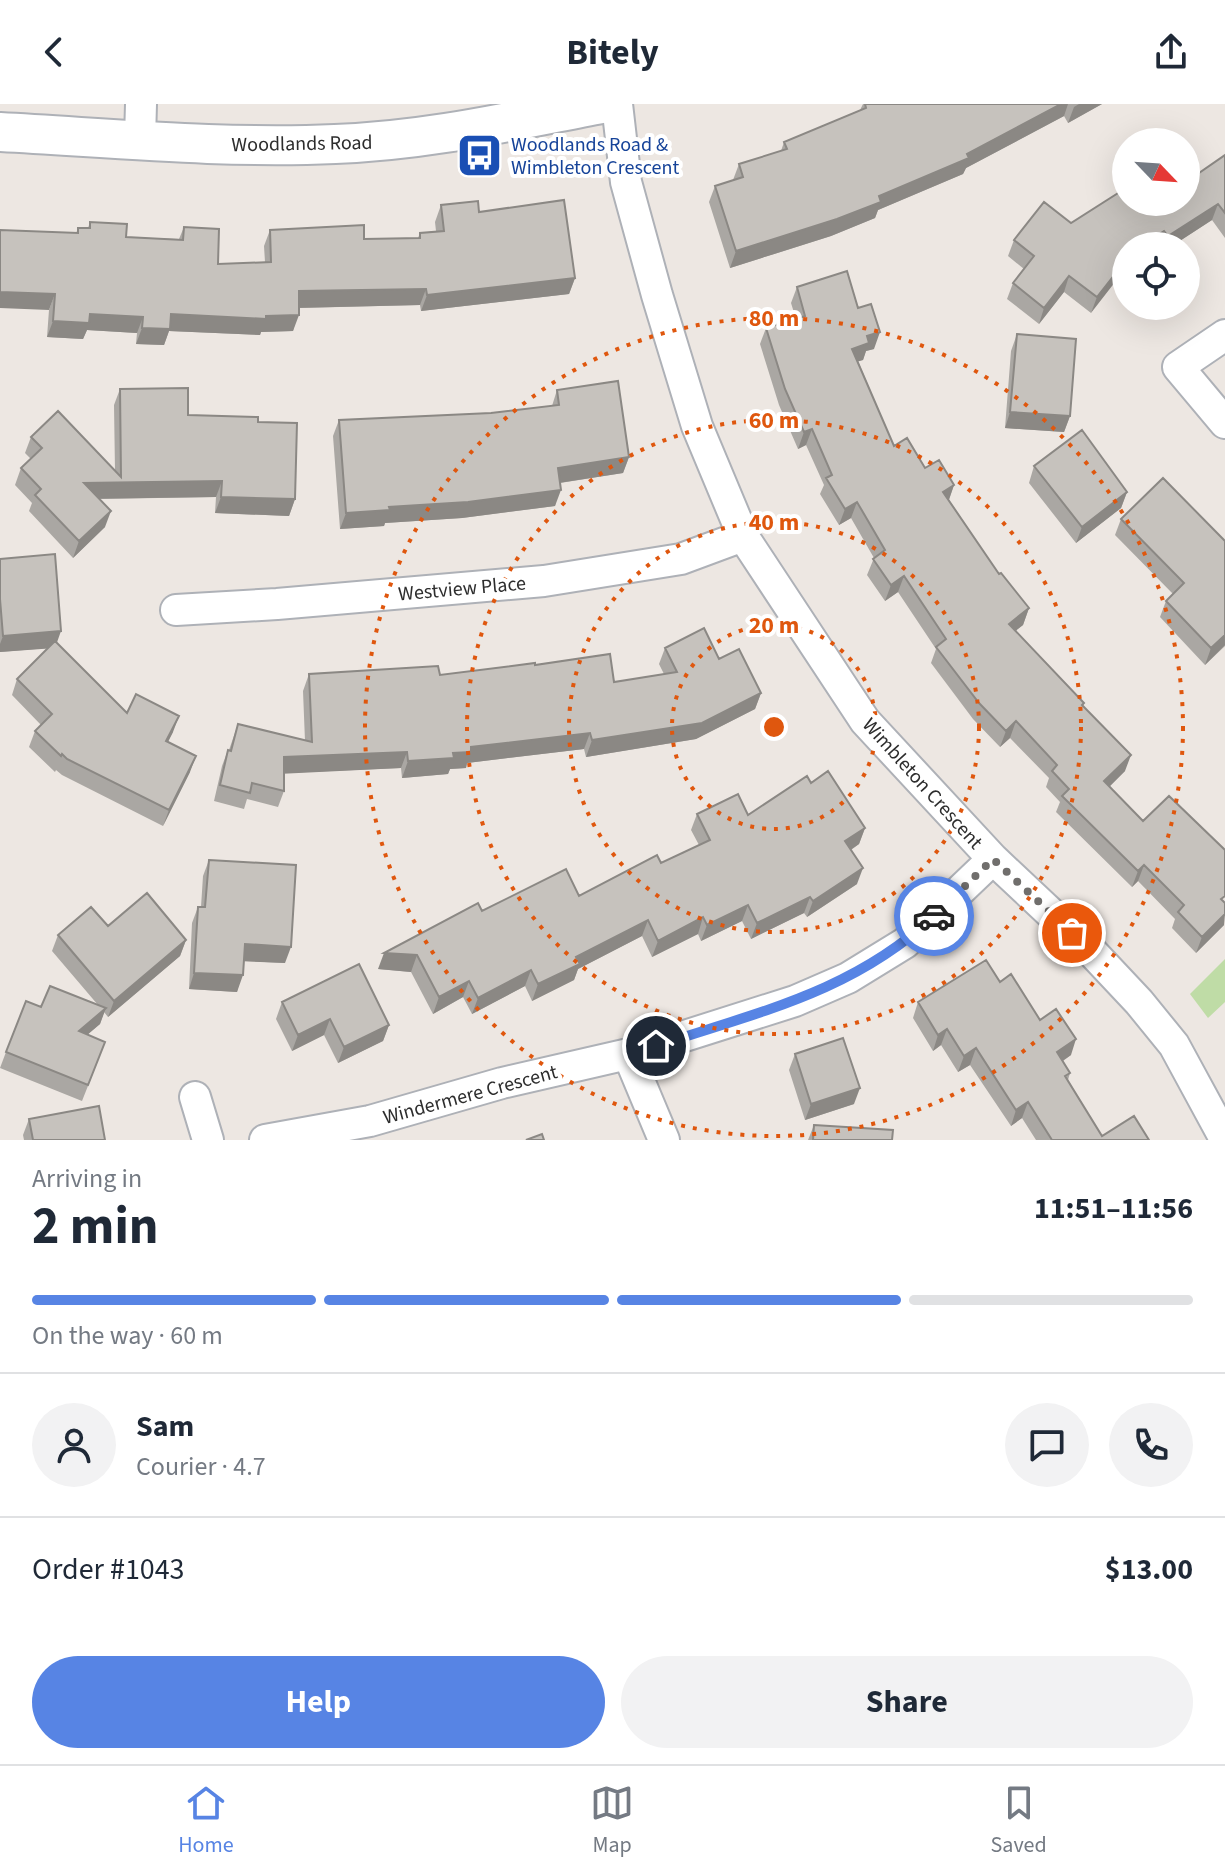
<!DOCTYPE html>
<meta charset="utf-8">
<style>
body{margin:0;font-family:"Source Sans 3",sans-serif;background:#f2f2f3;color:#1f2937;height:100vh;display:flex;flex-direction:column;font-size:30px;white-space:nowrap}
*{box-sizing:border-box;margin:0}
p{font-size:26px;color:#747a83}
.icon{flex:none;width:44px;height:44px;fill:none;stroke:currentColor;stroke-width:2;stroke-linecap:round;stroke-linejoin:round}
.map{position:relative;height:1036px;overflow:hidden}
.panel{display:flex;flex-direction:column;background:#fff;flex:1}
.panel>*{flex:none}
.needle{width:52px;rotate:115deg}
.controls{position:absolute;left:1112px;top:24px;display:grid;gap:16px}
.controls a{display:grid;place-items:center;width:88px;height:88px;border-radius:50%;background:#fff;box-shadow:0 8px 32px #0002;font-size:40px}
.pin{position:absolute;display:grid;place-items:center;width:68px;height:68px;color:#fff;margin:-34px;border:4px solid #fff;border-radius:50%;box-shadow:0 2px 8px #0007}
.courier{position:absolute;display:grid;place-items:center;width:80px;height:80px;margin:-40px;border:6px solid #5784e4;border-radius:50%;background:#fff;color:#222;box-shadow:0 2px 10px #0007}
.overview em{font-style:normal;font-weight:700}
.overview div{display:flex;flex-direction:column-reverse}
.overview{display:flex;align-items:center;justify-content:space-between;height:136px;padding:0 32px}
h1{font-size:52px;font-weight:700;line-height:60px}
.bar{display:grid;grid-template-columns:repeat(4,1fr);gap:12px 8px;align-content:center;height:96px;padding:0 32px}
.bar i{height:10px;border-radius:6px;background:#e0e1e3}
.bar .current{background:#5784e4}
.bar p{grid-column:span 4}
.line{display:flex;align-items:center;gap:20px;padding:0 32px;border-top:2px solid #e0e1e3}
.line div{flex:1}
.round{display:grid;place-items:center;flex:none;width:84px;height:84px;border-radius:42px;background:#f2f2f3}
.action{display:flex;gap:16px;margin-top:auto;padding:16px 32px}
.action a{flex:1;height:92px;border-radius:48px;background:#5784e4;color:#fff;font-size:32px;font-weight:700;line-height:92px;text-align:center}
.action a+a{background:#f2f2f3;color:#1f2937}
header{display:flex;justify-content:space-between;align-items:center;height:104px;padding:0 32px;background:#fff;font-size:36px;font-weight:700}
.tab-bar{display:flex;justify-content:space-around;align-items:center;height:112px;border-top:2px solid #e0e1e3;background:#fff;font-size:22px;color:#747a83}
.tab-bar a{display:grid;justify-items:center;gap:4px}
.tab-bar .current{color:#5784e4}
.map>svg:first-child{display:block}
.green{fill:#bfdca6}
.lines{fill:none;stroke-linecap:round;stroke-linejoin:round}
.minor-casing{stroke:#aeb1b7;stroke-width:34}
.tertiary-casing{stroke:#aeb1b7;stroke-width:42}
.minor{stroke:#fff;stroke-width:30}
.tertiary{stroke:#fff;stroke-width:38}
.wall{fill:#aaa7a3}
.shaded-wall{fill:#8b8884}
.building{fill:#c6c2bd;stroke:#8b8884;stroke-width:2}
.done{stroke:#706e6c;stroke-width:8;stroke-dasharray:0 14.4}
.route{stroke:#5784e4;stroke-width:10}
.ring{fill:none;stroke:#df570e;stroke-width:4;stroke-dasharray:4 8}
.labels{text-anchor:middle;stroke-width:8;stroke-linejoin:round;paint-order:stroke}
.street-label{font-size:20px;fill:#2d2d2d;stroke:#fff}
.transit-label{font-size:20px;fill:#164399;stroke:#fff;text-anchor:start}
.centre{fill:#df570e;stroke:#fff;stroke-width:4}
.ring-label{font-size:24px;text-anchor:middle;font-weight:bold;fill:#df570e;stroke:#fff;stroke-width:8;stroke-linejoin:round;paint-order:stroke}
</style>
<header><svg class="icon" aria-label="back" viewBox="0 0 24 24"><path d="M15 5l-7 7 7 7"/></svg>Bitely<svg class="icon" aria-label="share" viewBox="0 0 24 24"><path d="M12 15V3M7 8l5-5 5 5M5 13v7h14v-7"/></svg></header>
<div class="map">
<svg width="1225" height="1036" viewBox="0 0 1225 1036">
<rect width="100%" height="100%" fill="#ede7e2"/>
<path class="green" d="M1225 855V898L1208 914 1190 890Z"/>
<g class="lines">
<defs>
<path id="minor" d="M617 0 626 78 657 191 697 322 743 432 865 617 993 755 1092 848 1139 898 1174 941 1225 1035
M140 35 141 0
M1225 231 1178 263 1225 319
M176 506 277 500 544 477 681 455 743 432
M628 950 664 1036
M195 993 208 1036
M265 1036 370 1017 502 979 628 950 795 897 848 874 905 839 993 755"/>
<path id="tertiary" d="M0 28C112 34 224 45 335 40 426 37 512 17 601 0"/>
</defs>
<use href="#minor" class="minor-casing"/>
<use href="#tertiary" class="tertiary-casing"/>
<use href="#minor" class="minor"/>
<use href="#tertiary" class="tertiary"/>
</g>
<path class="wall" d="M863 0H1102L1068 19 1064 12 966 64 963 70 878 106 875 114 831 132 730 164 709 98 715 82 733 76 739 60 781 47 784 38 860 6Z
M1225 51V134L1212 116 1172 142H1126L1091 209 1064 188 1039 220 1007 195 1013 179 1024 165 1008 152 1014 136 1071 119 1186 98Z
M441 101 479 108 575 174 569 190 421 207 420 201 299 204 293 227 261 228 260 231 169 227 164 241 136 240 137 229 87 226 83 235 47 233 49 206 78 124H88L90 118 126 133 179 135 184 123 218 160 265 158 264 142 270 126 364 135 418 134 420 129 436 127 435 118Z
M797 183 858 204 874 245 866 247 863 256 858 257 894 342 925 364 954 381 949 396 999 470 1029 504 1023 521 1015 527 1084 599 1083 602 1125 667 1109 683 1224 821 1196 849 1172 824 1175 815 1138 777 1132 783 1056 708 1060 698 1046 683 1049 674 1010 634 1000 643 973 615 931 559 936 545 898 488 885 497 867 471 874 454 851 414 839 421 820 390 824 381 806 341 798 345 779 301 760 240 766 224 796 215 791 199Z
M1017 230 1070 312 1064 328 1005 324 1011 247Z
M120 285 188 311 258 318 295 395 289 412 215 409 216 393 99 395 105 423 73 454 29 407 32 399 15 381 21 364 31 355 25 349 31 333 115 367 114 301Z
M557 286 629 353 623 369 560 379 555 402 462 414 385 419 384 422 340 425 333 332 339 316 491 309 552 302Z
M1034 362 1127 388 1121 404 1076 439 1029 379Z
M1121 415 1225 437V542L1205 561 1160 513 1166 497 1173 490 1115 431Z
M0 455 57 539 127 609 173 628 168 638 190 668 163 722 62 671 56 666 55 668 29 643 35 627 41 621 12 591 17 575 48 544 0 548Z
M665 544 719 555 761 589 755 605 696 635 586 653 584 645 467 659 466 664 450 665 448 670 402 674 401 664 284 669V687L278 703 247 695 244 705 214 697 222 662 228 646H229L238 620 305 637 303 587 309 570 440 571 535 561 614 578 664 570 659 560Z
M811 679 865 724 859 740 851 746 857 780 807 813 804 809 751 835 742 817 701 837 698 830 652 853 642 832 578 865 574 876 532 897 525 882 472 910 463 893 433 910 411 868 378 865 482 807 579 792 661 759 699 741 691 726 697 710 748 711Z
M209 756 285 859 244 857 237 888 189 885 192 819 198 803H201L203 772Z
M108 822 186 836 180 852 108 913 104 908 100 920 88 930 99 954 82 997 0 964 6 948 41 903 98 901 52 847 58 831Z
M1000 878 1040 916 1071 951 1063 957 1070 969 1068 976 1102 1032 1149 1036H1036L1022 1014 1011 1022 970 961 958 968 941 941 933 947 913 914 918 898Z
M282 898 389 921 383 937 338 959 324 931 292 947 276 915Z
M795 950 854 1000 805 1016 789 966Z
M29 1015 105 1036H24L23 1031Z
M814 1021 892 1036H808Z"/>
<path class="shaded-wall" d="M1061 0H1068L1064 12 966 64 963 70 878 106 875 114 831 132 730 164 736 147 879 92 967 50Z
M1079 0H1102L1068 19 1074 3Z
M1218 100 1212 116 1172 142H1164L1168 132Z
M1164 127 1159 142H1141Z
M1126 156V164L1091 209 1097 193Z
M1069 172 1064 188 1039 220 1044 204Z
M575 174 569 190 421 207 427 191Z
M426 185 420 201 293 204 299 187Z
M0 188 55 190 49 206 0 204Z
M90 210 143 213 137 229 87 226 83 235 47 233 53 217Z
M171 210 266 212 299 211 293 227 261 228 260 231 169 227 164 241 136 240 142 224Z
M880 228 874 245 866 247 863 256 846 261 852 245 867 232Z
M1010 308 1070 312 1064 328 1005 324Z
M812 325 806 341 798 345 804 328Z
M629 353 623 369 552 380 558 364Z
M222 377 216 393 78 395 84 379Z
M954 381 948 398 943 388Z
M561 386 555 402 462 414 385 419 384 422 340 425 346 409 389 403Z
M1127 388 1121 404 1076 439 1082 423Z
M221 393 295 395 289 412 215 409Z
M857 398 851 414 839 421 845 405Z
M111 407 105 423 73 454 79 437Z
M904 472 898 488 885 497 891 481Z
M1029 504 1023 521 1003 537 1009 520Z
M61 527 55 544 0 548V540L3 532Z
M1225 531V541L1205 561 1211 544Z
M761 589 755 605 696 635 586 653 592 636Z
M179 612 173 628 160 653 166 637Z
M1016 617 1010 634 1000 643 1006 627Z
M590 629 584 645 467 659 466 664 450 665 448 670 402 674 408 657 471 643Z
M407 648 401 664 278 670 284 653Z
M1131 651 1125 667 1098 694 1104 677Z
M196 652 190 668 163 722 169 706Z
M865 724 859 740 840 753 845 737Z
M1144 761 1138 777 1132 783 1138 767Z
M863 764 857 780 807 813 813 797Z
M810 793 804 809 751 835 757 819Z
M748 801 742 817 701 837 707 821Z
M1225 810 1224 821 1196 849 1202 833Z
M703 813 698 830 652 853 658 837Z
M648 816 642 832 578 865 574 876 532 897 538 880 576 853Z
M186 836 180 852 108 913 114 897Z
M245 840 291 843 285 859 239 857Z
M384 849 417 851 411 868 378 865Z
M531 866 525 882 472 910 478 894Z
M194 869 243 871 237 888 189 885Z
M469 877 463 893 433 910 439 893Z
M106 904 100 920 73 943 79 927Z
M330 915 324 931 292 947 298 931Z
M389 921 383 937 338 959 344 943Z
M947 925 941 941 933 947 938 931Z
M1076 935 1071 951 1052 964 1057 948Z
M976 944 970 961 958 968 964 952Z
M860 984 854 1000 805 1016 811 1000Z
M1028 998 1022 1014 1011 1022 1016 1006Z"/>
<path class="building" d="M865 0H1061L967 50 969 54 879 92 881 98 837 115 736 147 715 82 743 73 739 60 787 45 784 38 866 4Z
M1225 51V109L1218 100 1168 132 1164 127 1141 142H1126V156L1097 193 1069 172 1044 204 1013 179 1034 152 1014 136 1044 98 1071 119 1126 84V98H1186V78Z
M564 96 575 174 427 191 426 185 299 187V211L266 212V215L171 210 170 225 142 224 143 213 90 210 89 219 53 217 55 190 0 188V126L78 129V124H90V118L127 120 126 133 183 136 184 123 219 125 218 160 271 158 270 126 364 121V135L420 134V129L444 127 441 101 478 97 479 108Z
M847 167 858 204 871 200 880 228 867 232 869 239 852 245 894 342 907 334 925 364 939 356 954 381 943 388 999 470 1001 469 1029 504 1009 520 1084 599 1082 601 1131 651 1104 677 1143 717 1169 692 1225 746V792L1221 795 1225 799V810L1202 833 1178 808 1184 801 1144 761 1138 767 1062 692 1069 685 1052 667 1057 661 1016 617 1006 627 979 599 936 543 946 535 904 472 891 481 873 455 885 446 857 398 845 405 826 374 832 371 812 325 804 328 785 285 766 224 805 212 797 183Z
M1017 230 1076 235 1070 312 1010 308Z
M618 277 629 353 558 364 561 386 468 398 389 403 390 406 346 409 339 316 491 309 559 301 557 286Z
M188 284V311L258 313V318L297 319 295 395 221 393 222 377 84 379 111 407 79 437 35 391 41 385 21 364 42 344 31 333 58 307 121 373 120 285Z
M1082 326 1127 388 1082 423 1034 362Z
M1163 374 1225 437V531L1211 544 1166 497 1184 479 1121 415Z
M55 450 61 527 3 532 0 495V455Z
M704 524 719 555 739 545 761 589 702 619 592 636 590 629 471 643V648L453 649 454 654 408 657 407 648 284 653V687L252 679 250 689 220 681 228 646 231 647 238 620 312 638 309 570 438 562 440 571 535 559V561L610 550 614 578 677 568 665 544Z
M55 537 127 609 136 590 179 612 166 637 196 652 169 706 67 655 62 650 61 652 35 627 52 610 17 575Z
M828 667 865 724 845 737 863 764 813 797 810 793 757 819 748 801 707 821 703 813 658 837 648 816 576 853 580 860 538 880 531 866 478 894 469 877 439 893 417 851 384 849 478 799 482 807 566 765 579 792 657 751 661 759 710 736 697 710 738 690 748 711 807 672 811 679Z
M209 756 296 761 291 843 245 840 243 871 194 869 198 803H205Z
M147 789 186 836 114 897 58 831 91 803 108 822Z
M986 856 1000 878 1011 870 1040 916 1056 905 1076 935 1057 948 1070 969 1065 972 1102 1032 1134 1012 1149 1036H1052L1028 998 1016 1006 976 944 964 952 947 925 938 931 918 898Z
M359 860 389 921 344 943 330 915 298 931 282 898Z
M50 882 106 904 79 927 105 938 88 981 6 948 26 897 41 903Z
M843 934 860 984 811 1000 795 950Z
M99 1002 105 1036H33L29 1015Z
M814 1021 893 1026 892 1036H813Z
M542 1030 544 1036H526Z"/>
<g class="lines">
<path class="done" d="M934 812 993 755 1072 829"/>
<path class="route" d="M656 942C758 908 853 888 934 812"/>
</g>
<g class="ring">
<circle cx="774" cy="623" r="102"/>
<circle cx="774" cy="623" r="205"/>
<circle cx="774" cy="623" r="307"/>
<circle cx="774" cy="623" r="409"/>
</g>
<defs>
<symbol id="bus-square" viewBox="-11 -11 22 22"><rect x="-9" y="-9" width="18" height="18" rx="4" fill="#1a4fb4" stroke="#fff"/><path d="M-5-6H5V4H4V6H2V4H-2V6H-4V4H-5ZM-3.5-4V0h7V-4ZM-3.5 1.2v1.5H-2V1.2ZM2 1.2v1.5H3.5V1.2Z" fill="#fff"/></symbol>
</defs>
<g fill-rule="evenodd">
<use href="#bus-square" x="454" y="26" width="51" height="51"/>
</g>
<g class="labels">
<g class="street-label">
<text transform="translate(302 39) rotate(-1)" y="7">Woodlands Road</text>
<text transform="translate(462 484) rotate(-5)" y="7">Westview Place</text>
<text transform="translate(923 679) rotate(48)" y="7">Wimbleton Crescent</text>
<text transform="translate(470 990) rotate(-15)" y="7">Windermere Crescent</text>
</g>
<g class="transit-label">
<text x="511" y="47">Woodlands Road &amp;<tspan x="511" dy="23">Wimbleton Crescent</tspan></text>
</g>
</g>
<circle cx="774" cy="623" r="12" class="centre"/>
<g class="ring-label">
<text x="774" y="222">80 m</text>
<text x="774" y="324">60 m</text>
<text x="774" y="426">40 m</text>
<text x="774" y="529">20 m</text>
</g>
</svg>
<div class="controls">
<a><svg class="needle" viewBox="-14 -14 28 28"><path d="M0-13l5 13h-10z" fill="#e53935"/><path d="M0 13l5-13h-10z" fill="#747a83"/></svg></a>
<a><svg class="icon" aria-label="locate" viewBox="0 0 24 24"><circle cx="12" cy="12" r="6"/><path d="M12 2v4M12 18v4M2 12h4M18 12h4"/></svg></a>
</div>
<div class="pin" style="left:1072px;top:829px;background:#ea580c"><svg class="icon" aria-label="bag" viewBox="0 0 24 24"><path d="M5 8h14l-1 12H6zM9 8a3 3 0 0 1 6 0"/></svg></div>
<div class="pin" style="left:656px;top:942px;background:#1f2937"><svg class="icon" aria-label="home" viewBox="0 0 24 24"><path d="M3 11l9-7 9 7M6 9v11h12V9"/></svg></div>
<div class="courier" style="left:934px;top:812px"><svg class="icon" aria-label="car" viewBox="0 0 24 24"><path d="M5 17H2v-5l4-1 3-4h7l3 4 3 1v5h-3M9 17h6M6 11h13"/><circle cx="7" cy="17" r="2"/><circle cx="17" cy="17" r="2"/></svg></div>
</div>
<section class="panel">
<div class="overview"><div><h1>2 min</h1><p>Arriving in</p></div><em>11:51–11:56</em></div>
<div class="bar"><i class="current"></i><i class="current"></i><i class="current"></i><i></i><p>On the way · 60 m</p></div>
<div class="line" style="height:144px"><a class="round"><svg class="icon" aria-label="person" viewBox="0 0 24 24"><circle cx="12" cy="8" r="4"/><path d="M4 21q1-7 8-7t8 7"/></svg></a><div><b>Sam</b><p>Courier · 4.7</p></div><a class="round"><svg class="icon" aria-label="chat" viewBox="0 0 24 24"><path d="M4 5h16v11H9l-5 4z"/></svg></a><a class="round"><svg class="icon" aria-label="phone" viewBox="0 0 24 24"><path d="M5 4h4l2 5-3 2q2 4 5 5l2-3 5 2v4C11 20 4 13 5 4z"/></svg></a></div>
<div class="line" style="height:104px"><div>Order #1043</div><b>$13.00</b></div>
<div class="action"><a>Help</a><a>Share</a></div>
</section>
<nav class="tab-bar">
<a class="current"><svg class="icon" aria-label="home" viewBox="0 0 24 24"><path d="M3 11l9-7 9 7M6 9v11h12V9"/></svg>Home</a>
<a><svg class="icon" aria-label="map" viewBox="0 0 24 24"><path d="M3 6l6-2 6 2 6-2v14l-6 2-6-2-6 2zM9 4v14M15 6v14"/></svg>Map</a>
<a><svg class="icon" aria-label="saved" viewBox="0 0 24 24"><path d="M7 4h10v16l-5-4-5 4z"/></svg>Saved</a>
</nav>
